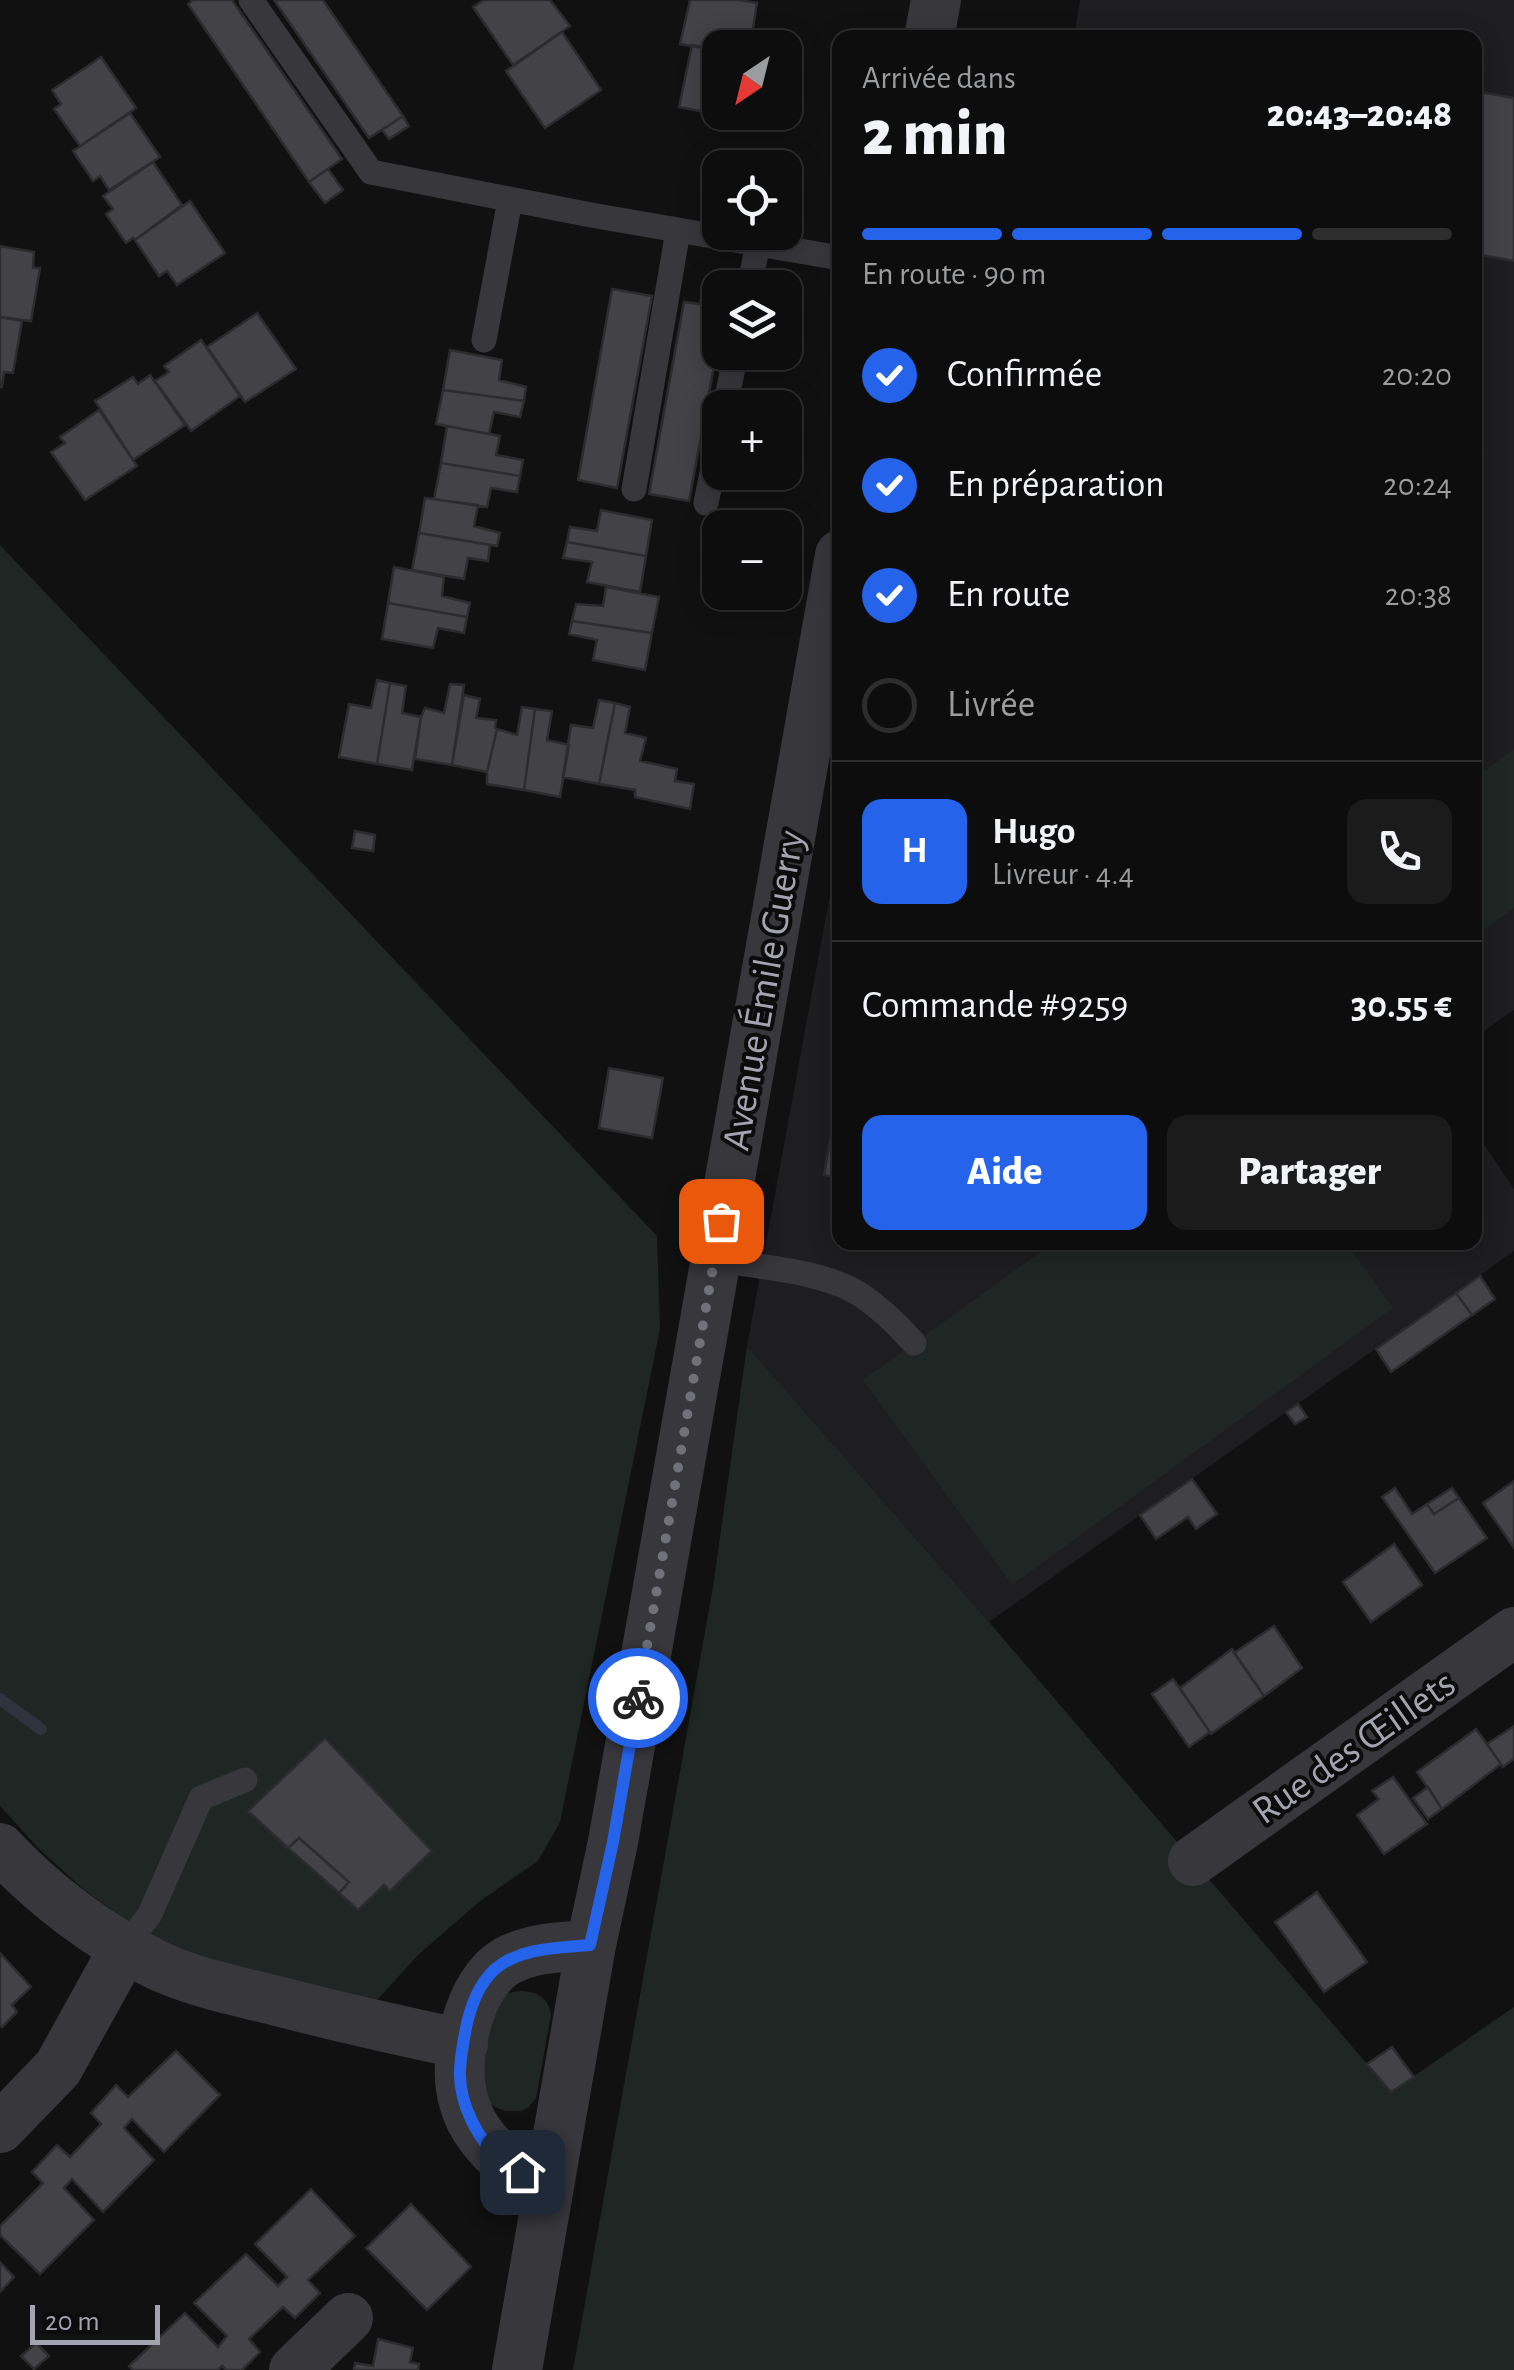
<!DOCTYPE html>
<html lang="fr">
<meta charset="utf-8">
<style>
body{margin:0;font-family:"Alegreya Sans",sans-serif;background:#1b1b1c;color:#f1f3f6;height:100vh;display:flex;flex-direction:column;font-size:38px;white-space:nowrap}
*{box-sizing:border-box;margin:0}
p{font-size:32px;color:#9a9c9e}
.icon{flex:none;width:55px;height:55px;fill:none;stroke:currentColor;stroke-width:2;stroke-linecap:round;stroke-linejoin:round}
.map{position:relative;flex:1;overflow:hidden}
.details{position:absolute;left:832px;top:30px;width:650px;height:1220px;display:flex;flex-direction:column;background:#0d0d0e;border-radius:20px;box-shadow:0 5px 25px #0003,0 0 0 2px #2d2d2e}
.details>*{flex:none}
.needle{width:65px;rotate:215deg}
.tools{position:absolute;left:702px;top:30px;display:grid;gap:20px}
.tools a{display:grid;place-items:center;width:100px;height:100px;border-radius:20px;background:#0d0d0e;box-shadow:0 5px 25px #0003,0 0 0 2px #2d2d2e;font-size:50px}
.scale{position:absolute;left:30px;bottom:25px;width:130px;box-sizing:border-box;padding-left:10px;border:5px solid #a4a4b1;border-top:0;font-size:28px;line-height:35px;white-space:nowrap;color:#a4a4b1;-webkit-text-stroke:8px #0c0c0d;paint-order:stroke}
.pin{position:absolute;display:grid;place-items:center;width:85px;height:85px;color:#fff;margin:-42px;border-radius:20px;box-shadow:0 5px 15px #0006}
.courier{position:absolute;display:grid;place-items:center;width:100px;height:100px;margin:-50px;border:8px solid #2563eb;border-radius:50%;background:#fff;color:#222;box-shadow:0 2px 12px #0007}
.head em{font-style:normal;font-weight:800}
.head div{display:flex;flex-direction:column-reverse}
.head{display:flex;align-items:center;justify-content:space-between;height:170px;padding:0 30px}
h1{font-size:65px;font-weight:800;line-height:75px}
.bar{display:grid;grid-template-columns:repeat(4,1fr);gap:15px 10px;align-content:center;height:120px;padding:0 30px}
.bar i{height:12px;border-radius:8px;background:#2d2d2e}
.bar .active{background:#2563eb}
.bar p{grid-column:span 4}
.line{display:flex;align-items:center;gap:25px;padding:0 30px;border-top:2px solid #2d2d2e}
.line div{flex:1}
.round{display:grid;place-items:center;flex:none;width:105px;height:105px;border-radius:20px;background:#1b1b1c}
ol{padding:0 30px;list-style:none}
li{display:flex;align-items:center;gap:30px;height:110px}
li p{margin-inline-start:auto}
li .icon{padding:10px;border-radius:50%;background:#2563eb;color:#fff;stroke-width:4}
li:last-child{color:#9a9c9e}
li i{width:55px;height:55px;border:5px solid #2d2d2e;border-radius:50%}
.action{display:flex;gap:20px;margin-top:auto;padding:20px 30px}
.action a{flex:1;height:115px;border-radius:20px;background:#2563eb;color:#fff;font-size:40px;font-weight:800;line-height:115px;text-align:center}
.action a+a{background:#1b1b1c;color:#f1f3f6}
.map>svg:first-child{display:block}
.built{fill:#1e1d1f}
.green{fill:#202623}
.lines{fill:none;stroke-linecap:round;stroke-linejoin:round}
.stream{stroke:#30333d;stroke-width:12}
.building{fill:#434347;stroke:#2c2b2e;stroke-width:2.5}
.service{stroke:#38373c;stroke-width:25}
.minor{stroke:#38373c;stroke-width:50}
.done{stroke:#717179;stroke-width:10;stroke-dasharray:0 18}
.route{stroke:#2563eb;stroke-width:12}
.labels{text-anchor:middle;stroke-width:8;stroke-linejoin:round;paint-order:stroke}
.street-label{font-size:40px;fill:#a4a4b1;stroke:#0c0c0d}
</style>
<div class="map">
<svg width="1514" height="2370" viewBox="0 0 1514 2370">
<rect width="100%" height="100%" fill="#111112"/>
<path class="built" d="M1080 0H1514V1010L1475 1037V38H1074Z
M840 840V1242H1475V1131L1514 1189V1251L989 1622 747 1346Z"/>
<path class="green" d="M0 545 657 1236 660 1329 560 1822 538 1861 480 1901 418 1955 369 2009 217 1967 138 1929 82 1888 39 1849 0 1806Z
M1514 749V908L1475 936V777Z
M1053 1243H1346L1393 1308 1012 1585 863 1380Z
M747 1346 989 1622 1391 2092 1514 2007V2370H573L713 1587Z
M519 1991C536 1991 549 1997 551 2015L536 2098 528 2108 521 2111H505L497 2108 489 2103 478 2071 491 2010 508 1993Z"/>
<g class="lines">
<path class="stream" d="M0 1699 41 1729"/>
</g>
<path class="building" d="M193 0H232L342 159 309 182 188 4Z
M274 0H323L403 116 369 138Z
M484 0H550L570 26 513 65 473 7Z
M690 0H740L757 3 750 48H720V51L680 44Z
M562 32 601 90 545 128 506 71Z
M692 45 720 51V112H746L745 120 679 107Z
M101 57 136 108 80 146 54 109 61 104 52 90Z
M1475 91 1514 98V261L1475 254Z
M130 113 160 157 109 190 100 176 93 181 73 151Z
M403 116 409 126 389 139 382 130Z
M153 162 182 205 135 240 133 238 126 243 106 214 113 209 103 196Z
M328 169 343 190 325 203 309 182Z
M190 201 225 253 177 285 167 271 159 276 135 240Z
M0 246 34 252 33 268H40L31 321 0 317Z
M612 289 652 296 617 488 578 480Z
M702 294 720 297V334L689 501 649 494 684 302 700 304Z
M257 313 296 369 245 402 207 347Z
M0 317 22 321 13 373 4 372 2 387H0Z
M201 340 240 396 191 431 155 381 169 372 164 366Z
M450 350 502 360 499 380 526 387 524 401 443 390Z
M150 375 185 425 133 460 95 401 133 377 138 384Z
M443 390 524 401 520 417 494 412 489 434 436 424Z
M99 410 137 466 85 500 51 452 65 443 60 437Z
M447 426 500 436 496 455 523 460 520 476 441 463Z
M1475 447 1483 449 1475 491Z
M441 463 520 476 517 492 491 488 487 507 434 499Z
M425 498 478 505 474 526 500 533 497 546 419 533Z
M601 510 652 520 646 556 567 542 570 527 597 531Z
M419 533 490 545 488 561 468 558 464 579 412 570Z
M567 542 646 556 640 592 587 582 592 562 563 558Z
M394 567 444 577 442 596 470 603 467 617 388 603Z
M606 587 659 597 652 633 572 621 576 604 603 606Z
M388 603 467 617 464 633 438 628 433 648 382 639Z
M572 621 652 633 645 670 593 660 597 640 569 634Z
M377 680 390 683 377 764 339 757 349 704 371 708Z
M390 683 406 686 402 713 421 717 412 770 377 764Z
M450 684 464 685 452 765 415 759 421 717 425 708 444 713Z
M464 695 480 699 476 718 496 720 495 728 497 729 487 772 452 765Z
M599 700 615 703 599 784 563 777 571 725 593 728Z
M615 703 630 707 625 733 646 738 640 761 677 769 675 781 694 784 690 809 635 797V790L599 784Z
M522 707 535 709 524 790 487 784V772L497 729 517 735Z
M535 709 552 711 547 740 569 745 560 797 524 790Z
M355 831 375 835 373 851 352 848Z
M609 1068 663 1078 652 1138 599 1128Z
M840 1084V1178L824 1175Z
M1480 1276 1495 1299 1472 1315 1456 1293Z
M1456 1293 1472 1315 1391 1372 1376 1349Z
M1298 1404 1307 1417 1295 1424 1286 1412Z
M1192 1479 1217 1514 1196 1529 1188 1517 1156 1539 1140 1515Z
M1514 1481V1548L1483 1503Z
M1395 1488 1412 1514 1427 1504 1434 1514 1459 1498 1487 1538 1435 1573 1382 1497Z
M1452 1488 1459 1498 1434 1514 1427 1504Z
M1394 1544 1422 1585 1371 1622 1343 1582Z
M1274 1626 1302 1668 1264 1696 1234 1653Z
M1232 1649 1264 1696 1211 1734 1180 1688Z
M1173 1679 1210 1732 1189 1747 1152 1694Z
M1514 1726V1759L1503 1767 1487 1744Z
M1476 1729 1501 1764 1442 1809 1417 1772Z
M325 1738 432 1851 390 1891 384 1885 358 1910 339 1893 349 1882 299 1838 288 1848 248 1811Z
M1393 1777 1427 1824 1384 1854 1357 1815 1379 1799 1372 1791Z
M1428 1787 1442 1809 1428 1819 1413 1798Z
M299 1838 349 1882 339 1893 288 1848Z
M1317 1892 1367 1962 1324 1992 1275 1922Z
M0 1953 31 1987 12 2005 17 2012 2 2027 0 2025Z
M1392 2047 1414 2077 1391 2092 1367 2064Z
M176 2051 220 2095 164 2152 132 2119 124 2128 154 2160 103 2212 72 2179 64 2188 94 2220 40 2274 0 2235V2226L43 2183 32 2172 57 2145 70 2157 101 2124 91 2113 116 2085 128 2097Z
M311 2189 355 2236 308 2280 320 2293 295 2318 283 2307 249 2339 260 2352 242 2370H226L222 2366 218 2370H133L129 2366 185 2313 218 2347 227 2336 194 2303 246 2254 278 2286 287 2277 255 2244Z
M411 2204 471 2267 427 2310 366 2248Z
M0 2262 14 2277 0 2292Z
M378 2339 413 2348 410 2362 419 2364 418 2370H354L355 2363 373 2366Z
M36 2343 49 2356 34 2369 21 2356Z"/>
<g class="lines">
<path class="service" d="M251 0 371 172 591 215 840 258
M749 288 758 244
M484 340 510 200
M725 408 736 352
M634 489 678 231
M706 503 720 434
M715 1259C760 1268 822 1270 861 1295 882 1309 898 1325 914 1343
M125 1947 150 1914 201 1798 245 1780"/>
<path class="minor" d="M929 38 936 0
M0 1848C44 1895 100 1938 159 1966 196 1983 237 1991 277 2001 339 2017 401 2031 463 2044
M1193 1861 1514 1632
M0 2128 58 2068 125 1947
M549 2187C520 2171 502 2164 481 2136 474 2127 467 2113 464 2102 451 2061 468 1983 507 1961 533 1947 562 1947 591 1945
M294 2370 348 2318
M517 2370 591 1945 613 1842 840 555"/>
</g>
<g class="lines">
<path class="done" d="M638 1698 721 1221"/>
<path class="route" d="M522 2172C516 2169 508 2165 502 2161 478 2141 459 2103 460 2072 460 2059 463 2045 465 2033 469 2011 477 1986 494 1970 520 1947 558 1948 590 1945L613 1842 638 1698"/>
</g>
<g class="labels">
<g class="street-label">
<text transform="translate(762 990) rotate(-80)" y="14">Avenue Émile Guerry</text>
<text transform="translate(1353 1746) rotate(-35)" y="14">Rue des Œillets</text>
</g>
</g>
</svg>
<div class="tools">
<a><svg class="needle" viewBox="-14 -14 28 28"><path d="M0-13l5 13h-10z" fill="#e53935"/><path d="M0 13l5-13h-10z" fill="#9a9c9e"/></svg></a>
<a><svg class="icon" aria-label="locate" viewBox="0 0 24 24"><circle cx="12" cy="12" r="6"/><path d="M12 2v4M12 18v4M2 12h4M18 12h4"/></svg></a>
<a><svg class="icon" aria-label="layers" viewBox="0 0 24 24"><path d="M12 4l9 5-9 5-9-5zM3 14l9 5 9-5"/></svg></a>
<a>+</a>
<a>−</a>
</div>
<div class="scale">20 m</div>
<div class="pin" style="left:721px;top:1221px;background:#ea580c"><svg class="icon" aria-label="bag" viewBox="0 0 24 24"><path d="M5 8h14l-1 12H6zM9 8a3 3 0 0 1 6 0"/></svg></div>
<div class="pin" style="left:522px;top:2172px;background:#1f2937"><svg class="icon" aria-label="home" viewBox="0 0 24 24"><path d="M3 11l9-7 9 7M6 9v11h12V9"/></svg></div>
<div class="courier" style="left:638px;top:1698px"><svg class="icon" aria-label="bike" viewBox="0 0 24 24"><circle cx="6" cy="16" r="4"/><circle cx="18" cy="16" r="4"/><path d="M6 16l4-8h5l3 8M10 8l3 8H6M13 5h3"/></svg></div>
<section class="details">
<div class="head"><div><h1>2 min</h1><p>Arrivée dans</p></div><em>20:43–20:48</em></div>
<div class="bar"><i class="active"></i><i class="active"></i><i class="active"></i><i></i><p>En route · 90 m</p></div>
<ol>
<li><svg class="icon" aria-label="check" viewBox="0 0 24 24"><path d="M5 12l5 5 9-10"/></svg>Confirmée<p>20:20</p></li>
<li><svg class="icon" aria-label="check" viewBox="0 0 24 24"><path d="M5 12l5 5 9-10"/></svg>En préparation<p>20:24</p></li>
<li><svg class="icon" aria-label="check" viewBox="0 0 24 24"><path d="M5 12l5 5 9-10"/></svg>En route<p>20:38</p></li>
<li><i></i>Livrée</li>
</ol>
<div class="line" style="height:180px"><b class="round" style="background:#2563eb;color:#fff">H</b><div><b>Hugo</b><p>Livreur · 4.4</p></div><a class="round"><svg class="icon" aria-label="phone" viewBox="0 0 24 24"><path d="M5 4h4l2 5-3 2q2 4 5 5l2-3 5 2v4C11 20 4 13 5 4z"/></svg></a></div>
<div class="line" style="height:130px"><div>Commande #9259</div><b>30.55 €</b></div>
<div class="action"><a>Aide</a><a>Partager</a></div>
</section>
</div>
